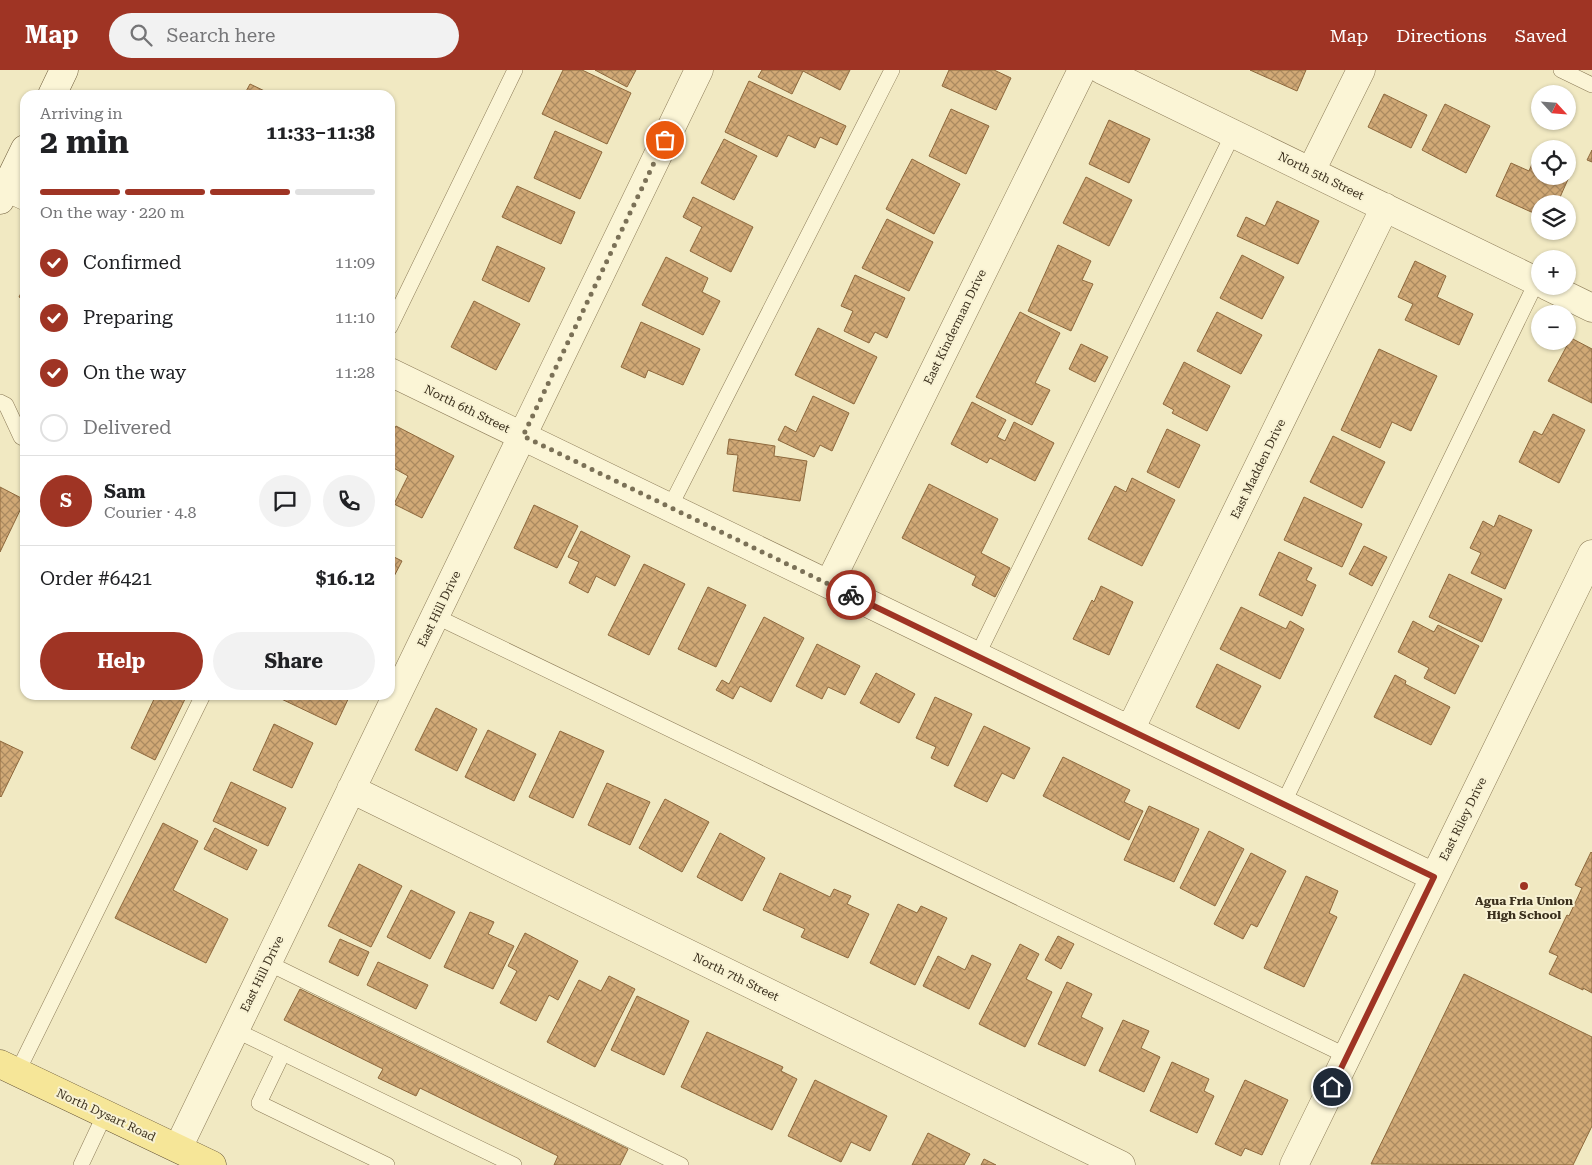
<!DOCTYPE html>
<meta charset="utf-8">
<style>
body{margin:0;font-family:"Roboto Serif",serif;background:#f2f2f2;color:#202124;height:100vh;display:flex;flex-direction:column;font-size:19px;white-space:nowrap}
*{box-sizing:border-box;margin:0}
p{font-size:16px;color:#757577}
.icon{flex:none;width:28px;height:28px;fill:none;stroke:currentColor;stroke-width:2;stroke-linecap:round;stroke-linejoin:round}
.map{position:relative;flex:1;overflow:hidden}
.details{position:absolute;left:20px;top:20px;width:375px;height:610px;display:flex;flex-direction:column;background:#fff;border-radius:15px;box-shadow:0 1px 4px #0004}
.details>*{flex:none}
.needle{width:32px;rotate:116deg}
.controls{position:absolute;left:1531px;top:15px;display:grid;gap:10px}
.controls a{display:grid;place-items:center;width:45px;height:45px;border-radius:50%;background:#fff;box-shadow:0 1px 4px #0004;font-size:25px}
.pin{position:absolute;display:grid;place-items:center;width:42px;height:42px;color:#fff;margin:-21px;border:2px solid #fff;border-radius:50%;box-shadow:0 1px 5px #0007}
.courier{position:absolute;display:grid;place-items:center;width:50px;height:50px;margin:-25px;border:4px solid #9f3424;border-radius:50%;background:#fff;color:#222;box-shadow:0 1px 6px #0007}
.summary em{font-style:normal;font-weight:700}
.summary div{display:flex;flex-direction:column-reverse}
.summary{display:flex;align-items:center;justify-content:space-between;height:85px;padding:0 20px}
h1{font-size:32px;font-weight:700;line-height:38px}
.bar{display:grid;grid-template-columns:repeat(4,1fr);gap:8px 5px;align-content:center;height:60px;padding:0 20px}
.bar i{height:6px;border-radius:4px;background:#e0e0e0}
.bar .on{background:#9f3424}
.bar p{grid-column:span 4}
.line{display:flex;align-items:center;gap:12px;padding:0 20px;border-top:1px solid #e0e0e0}
.line div{flex:1}
.round{display:grid;place-items:center;flex:none;width:52px;height:52px;border-radius:26px;background:#f2f2f2}
ol{padding:0 20px;list-style:none}
li{display:flex;align-items:center;gap:15px;height:55px}
li p{margin-inline-start:auto}
li .icon{padding:5px;border-radius:50%;background:#9f3424;color:#fff;stroke-width:4}
li:last-child{color:#757577}
li i{width:28px;height:28px;border:2px solid #e0e0e0;border-radius:50%}
.action{display:flex;gap:10px;margin-top:auto;padding:10px 20px}
.action a{flex:1;height:58px;border-radius:30px;background:#9f3424;color:#fff;font-size:20px;font-weight:700;line-height:58px;text-align:center}
.action a+a{background:#f2f2f2;color:#202124}
header{display:flex;align-items:center;gap:30px;box-sizing:border-box;height:70px;padding:0 25px;background:#9f3424;color:#fff}
header strong{font-size:24px}
nav{display:flex;gap:28px;margin-inline-start:auto;font-size:18px}
.search{width:350px;height:45px;background:#f2f2f2;display:flex;align-items:center;gap:12px;box-sizing:border-box;padding:0 18px;border-radius:28px;color:#757577;font-size:19px}
.map>svg:first-child{display:block}
.building{fill:url(#building-cross-hatch);stroke:#8d683c}
.lines{fill:none;stroke-linecap:round;stroke-linejoin:round}
.service-casing{stroke:#8c7b58;stroke-width:16}
.minor-casing{stroke:#8c7b58;stroke-width:29}
.secondary-casing{stroke:#6e5c3b;stroke-width:29}
.primary-casing{stroke:#5a482d;stroke-width:29}
.service{stroke:#fbf5d6;stroke-width:15}
.minor{stroke:#fbf5d6;stroke-width:28}
.secondary{stroke:#fbf5d6;stroke-width:28}
.primary{stroke:#f6e698;stroke-width:28}
.done{stroke:#7b7157;stroke-width:5;stroke-dasharray:0 9}
.route{stroke:#9f3424;stroke-width:6}
.poi-dot{fill:#9f3424;stroke:#f8f2d3;stroke-width:2}
.labels{text-anchor:middle;stroke-width:4;stroke-linejoin:round;paint-order:stroke}
.street-label{font-size:12px;fill:#3b301d;stroke:#f8f2d3}
.poi-label{font-size:12px;font-weight:bold;fill:#3b301d;stroke:#f8f2d3}
</style>
<header>
<strong>Map</strong>
<div class="search"><svg class="icon" aria-label="search" viewBox="0 0 24 24"><circle cx="10" cy="10" r="6"/><path d="M15 15l6 6"/></svg>Search here</div>
<nav><a>Map</a><a>Directions</a><a>Saved</a></nav>
</header>
<div class="map">
<svg width="1592" height="1095" viewBox="0 0 1592 1095">
<defs>
<pattern id="building-cross-hatch" width="8" height="8" patternUnits="userSpaceOnUse" patternTransform="scale(1.25)"><rect width="8" height="8" fill="#d1a976"/><path d="M0 0l8 8M0 8l8-8" fill="none" stroke="#ab8a60"/></pattern>
</defs>
<rect width="100%" height="100%" fill="#f1e9c2"/>
<path class="building" d="M563 0H582L631 23 607 74 542 44Z
M595 0H636L627 17Z
M762 0H850L840 20 803 1 792 24 758 7Z
M949 0H994L1011 8 996 40 942 16Z
M1250 0H1306L1297 21Z
M749 11 846 56 837 75 820 67 815 78 788 65 777 87 725 62Z
M250 14 273 25H244Z
M1384 24 1427 45 1411 78 1368 57Z
M1445 34 1490 56 1466 103 1422 80Z
M951 39 989 56 966 104 929 86Z
M1109 50 1150 69 1129 113 1089 94Z
M555 61 602 82 580 129 534 108Z
M724 69 757 86 734 130 701 113Z
M1592 80V92L1587 90Z
M1537 82 1540 83V106H1568V95L1573 98 1557 134H1540V146L1496 126 1511 93 1529 101Z
M912 89 960 114 934 164 886 139Z
M1086 107 1132 130 1109 176 1063 153Z
M517 116 575 142 561 174 502 147Z
M693 127 753 157 731 202 690 181 702 157 683 147Z
M1277 131 1319 151 1298 194 1237 166 1246 147 1265 156Z
M887 149 933 172 909 221 862 198Z
M1058 175 1091 191 1082 210 1093 214 1071 261 1028 241Z
M497 176 545 198 529 232 482 210Z
M1242 185 1284 207 1262 249 1220 228Z
M666 187 708 208 702 222 720 231 703 265 642 235Z
M1415 191 1446 206 1437 227 1473 244 1459 275 1405 250 1413 234 1398 227Z
M855 205 905 228 887 268 875 262 869 273 844 261 853 241 841 236Z
M25 215V230L19 227Z
M474 231 520 254 496 300 451 277Z
M1020 242 1060 263 1035 313 1050 320 1032 355 976 327Z
M1217 242 1262 265 1241 304 1197 281Z
M641 252 700 279 683 315 648 300 645 308 621 297Z
M818 258 877 287 854 334 795 305Z
M1571 268 1592 279V333L1548 311Z
M1081 274 1108 287 1095 312 1069 299Z
M1379 279 1437 306 1411 361 1392 352 1380 378 1341 360Z
M1184 292 1230 316 1207 361 1172 343 1174 340 1163 334Z
M813 326 849 343 832 381 820 375 814 387 778 370 785 356 796 362Z
M972 332 1006 350 997 367 1005 371 1014 352 1054 373 1035 411 990 388 987 393 951 374Z
M1553 344 1585 360 1559 413 1519 392 1534 361 1542 365Z
M396 356 454 386 422 448 394 434 408 406 390 396V367Z
M1167 359 1200 375 1179 418 1147 402Z
M1333 366 1385 392 1362 438 1310 412Z
M729 369 775 376 774 386 807 391 800 431 733 421 738 385 727 384Z
M1132 408 1175 430 1142 496 1088 469 1115 416 1126 422Z
M929 414 998 449 981 483 1010 498 995 527 972 515 976 506 902 468Z
M0 417 25 430 0 482Z
M1304 427 1362 454 1342 497 1284 470Z
M534 435 578 456 557 498 514 478Z
M1499 445 1532 460 1505 519 1471 503 1481 483 1470 478 1483 451 1494 457Z
M581 461 630 486 615 516 596 506 588 523 569 513 579 492 568 487Z
M1364 476 1387 487 1372 516 1349 504Z
M1279 482 1312 498 1306 510 1316 515 1302 546 1259 525Z
M390 485 402 491 390 514Z
M644 494 685 514 649 585 608 565Z
M1449 504 1502 529 1482 572 1429 547Z
M1101 516 1133 532 1109 585 1073 569 1092 530 1094 532Z
M708 517 746 535 716 597 678 579Z
M1241 537 1286 559 1290 551 1304 559 1280 609 1220 579Z
M764 547 804 568 771 632 740 616 733 629 716 620 722 610 729 614Z
M1413 551 1434 562 1438 555 1479 576 1455 624 1424 608 1429 598 1398 582Z
M817 574 860 596 845 625 828 617 822 629 796 616Z
M1217 594 1261 616 1239 659 1196 637Z
M876 603 915 624 899 653 860 633Z
M1395 605 1406 611 1405 614 1450 637 1431 675 1374 647Z
M156 625H187L155 690 131 678Z
M273 625H350L336 655Z
M935 627 972 644 948 696 931 688 936 677 916 668Z
M436 638 477 659 457 701 415 680Z
M274 654 313 673 292 718 253 700Z
M984 656 1030 678 1014 709 1002 703 987 732 954 716Z
M488 660 536 684 514 731 465 707Z
M560 661 604 681 573 748 529 727Z
M0 671 23 682 1 727 0 726Z
M1063 687 1130 720 1124 732 1143 741 1129 770 1043 726Z
M231 712 286 738 268 776 213 751Z
M607 713 650 732 630 775 588 755Z
M665 729 709 752 682 802 639 778Z
M1149 736 1199 759 1174 812 1124 790Z
M163 753 198 771 173 820 228 849 206 893 115 848Z
M215 758 257 780 247 800 204 779Z
M1209 761 1244 779 1215 836 1180 818Z
M720 763 765 788 742 831 697 807Z
M1591 782 1592 783V923L1583 918V920L1549 904 1558 886 1549 882 1567 845 1569 846 1582 818 1575 815Z
M1251 783 1286 801 1257 857 1251 854 1243 869 1214 854Z
M359 794 402 816 371 877 328 856Z
M780 803 830 827 834 819 851 826 847 834 869 844 848 888 801 867 805 859 763 840Z
M1306 806 1338 821 1329 843 1337 847 1304 917 1264 898Z
M411 820 455 842 430 889 387 867Z
M898 834 917 843 921 836 947 848 915 915 870 893Z
M470 842 494 852 488 864 514 876 493 919 444 897Z
M525 863 578 891 558 930 549 925 536 951 500 933 517 901 508 896Z
M1058 866 1074 874 1061 899 1045 890Z
M340 869 369 882 358 906 329 892Z
M1020 874 1039 884 1026 909 1052 922 1025 977 979 954Z
M972 885 991 894 969 939 923 916 938 886 965 900Z
M378 892 428 915 416 939 367 915Z
M1464 904 1592 967V1056L1573 1095 1371 1094Z
M609 906 635 919 595 997 547 972 579 910 601 921Z
M1067 912 1092 924 1081 947 1103 958 1085 996 1038 974Z
M300 919 628 1079 620 1095H554L558 1086 420 1018 416 1026 378 1008 383 999 284 950Z
M637 926 689 951 664 1005 611 980Z
M1123 950 1149 961 1141 978 1160 987 1144 1022 1099 1001Z
M707 962 783 997 781 1001 797 1009 772 1060 681 1017Z
M1172 992 1209 1009 1204 1021 1214 1026 1197 1063 1150 1041Z
M815 1010 887 1046 870 1081 851 1072 841 1092 788 1066Z
M1245 1010 1288 1030 1262 1085 1245 1078 1241 1086 1215 1074Z
M928 1063 970 1084 964 1095H912Z
M984 1089 996 1095H981Z"/>
<g class="lines">
<defs>
<path id="service" d="M1561 0 1592 15
M390 257 515 0
M0 332 6 335 21 367 25 369
M670 437 892 0
M435 546 1347 986
M977 586 1233 64
M1283 734 1537 211
M268 893 681 1095
M235 960 514 1095
M283 983 259 1033 387 1095
M17 1003 203 625
M81 1095 105 1044"/>
<path id="minor" d="M1102 0 1540 213
M1311 101 1361 0
M6 117 25 126
M1547 216 1592 238
M390 302 1434 807
M829 514 1082 0
M1130 660 1385 137
M351 719 1121 1095
M178 1078 699 0
M1294 1095 1592 484"/>
<path id="secondary" d="M52 25 64 0
M0 130 25 79"/>
<path id="primary" d="M0 994 212 1095"/>
</defs>
<use href="#service" class="service-casing"/>
<use href="#minor" class="minor-casing"/>
<use href="#secondary" class="secondary-casing"/>
<use href="#primary" class="primary-casing"/>
<use href="#service" class="service"/>
<use href="#minor" class="minor"/>
<use href="#secondary" class="secondary"/>
<use href="#primary" class="primary"/>
</g>
<g class="lines">
<path class="done" d="M665 70 523 366 851 525"/>
<path class="route" d="M851 525 1434 807 1332 1017"/>
</g>
<circle class="poi-dot" cx="1524" cy="816" r="5"/>
<g class="labels">
<g class="street-label">
<text transform="translate(1321 106) rotate(26)" y="4">North 5th Street</text>
<text transform="translate(955 257) rotate(-64)" y="4">East Kinderman Drive</text>
<text transform="translate(467 339) rotate(26)" y="4">North 6th Street</text>
<text transform="translate(1258 399) rotate(-64)" y="4">East Madden Drive</text>
<text transform="translate(439 539) rotate(-64)" y="4">East Hill Drive</text>
<text transform="translate(1463 749) rotate(-64)" y="4">East Riley Drive</text>
<text transform="translate(262 904) rotate(-64)" y="4">East Hill Drive</text>
<text transform="translate(736 907) rotate(26)" y="4">North 7th Street</text>
<text transform="translate(106 1045) rotate(25)" y="4">North Dysart Road</text>
</g>
<g class="poi-label">
<text x="1524" y="835">Agua Fria Union<tspan x="1524" dy="14">High School</tspan></text>
</g>
</g>
</svg>
<div class="controls">
<a><svg class="needle" viewBox="-14 -14 28 28"><path d="M0-13l5 13h-10z" fill="#e53935"/><path d="M0 13l5-13h-10z" fill="#757577"/></svg></a>
<a><svg class="icon" aria-label="locate" viewBox="0 0 24 24"><circle cx="12" cy="12" r="6"/><path d="M12 2v4M12 18v4M2 12h4M18 12h4"/></svg></a>
<a><svg class="icon" aria-label="layers" viewBox="0 0 24 24"><path d="M12 4l9 5-9 5-9-5zM3 14l9 5 9-5"/></svg></a>
<a>+</a>
<a>−</a>
</div>
<div class="pin" style="left:665px;top:70px;background:#ea580c"><svg class="icon" aria-label="bag" viewBox="0 0 24 24"><path d="M5 8h14l-1 12H6zM9 8a3 3 0 0 1 6 0"/></svg></div>
<div class="pin" style="left:1332px;top:1017px;background:#1f2937"><svg class="icon" aria-label="home" viewBox="0 0 24 24"><path d="M3 11l9-7 9 7M6 9v11h12V9"/></svg></div>
<div class="courier" style="left:851px;top:525px"><svg class="icon" aria-label="bike" viewBox="0 0 24 24"><circle cx="6" cy="16" r="4"/><circle cx="18" cy="16" r="4"/><path d="M6 16l4-8h5l3 8M10 8l3 8H6M13 5h3"/></svg></div>
<section class="details">
<div class="summary"><div><h1>2 min</h1><p>Arriving in</p></div><em>11:33–11:38</em></div>
<div class="bar"><i class="on"></i><i class="on"></i><i class="on"></i><i></i><p>On the way · 220 m</p></div>
<ol>
<li><svg class="icon" aria-label="check" viewBox="0 0 24 24"><path d="M5 12l5 5 9-10"/></svg>Confirmed<p>11:09</p></li>
<li><svg class="icon" aria-label="check" viewBox="0 0 24 24"><path d="M5 12l5 5 9-10"/></svg>Preparing<p>11:10</p></li>
<li><svg class="icon" aria-label="check" viewBox="0 0 24 24"><path d="M5 12l5 5 9-10"/></svg>On the way<p>11:28</p></li>
<li><i></i>Delivered</li>
</ol>
<div class="line" style="height:90px"><b class="round" style="background:#9f3424;color:#fff">S</b><div><b>Sam</b><p>Courier · 4.8</p></div><a class="round"><svg class="icon" aria-label="chat" viewBox="0 0 24 24"><path d="M4 5h16v11H9l-5 4z"/></svg></a><a class="round"><svg class="icon" aria-label="phone" viewBox="0 0 24 24"><path d="M5 4h4l2 5-3 2q2 4 5 5l2-3 5 2v4C11 20 4 13 5 4z"/></svg></a></div>
<div class="line" style="height:65px"><div>Order #6421</div><b>$16.12</b></div>
<div class="action"><a>Help</a><a>Share</a></div>
</section>
</div>
